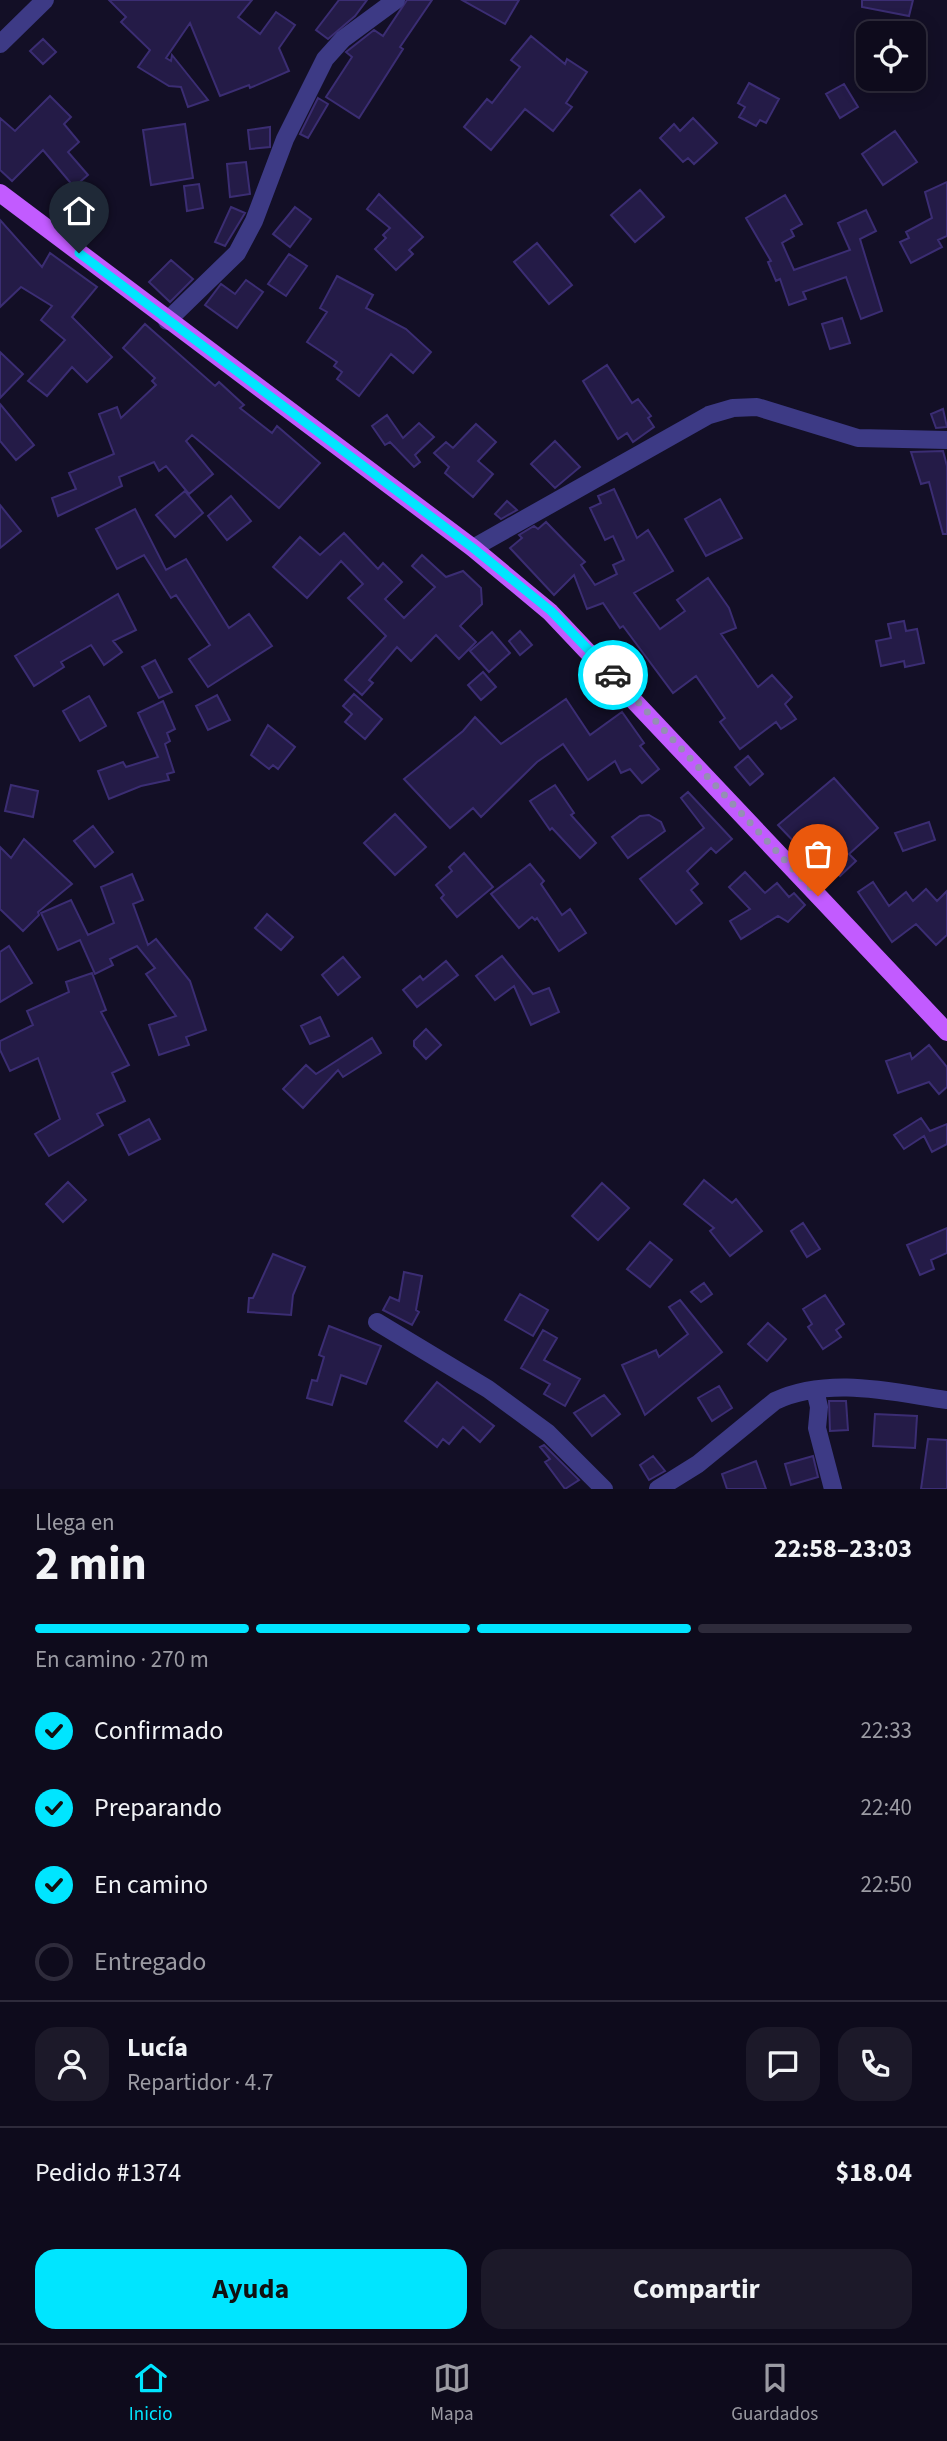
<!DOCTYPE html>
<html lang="es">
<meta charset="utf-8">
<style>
body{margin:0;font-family:"Source Sans 3",sans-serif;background:#1c1929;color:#f1f3f6;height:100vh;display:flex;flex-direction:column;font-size:26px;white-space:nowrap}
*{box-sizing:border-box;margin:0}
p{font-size:23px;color:#9b9ba3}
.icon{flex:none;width:38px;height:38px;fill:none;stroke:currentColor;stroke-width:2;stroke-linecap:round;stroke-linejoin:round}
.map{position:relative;height:1489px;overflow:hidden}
.sheet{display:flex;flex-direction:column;background:#0e0b1c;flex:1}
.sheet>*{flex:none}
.tools{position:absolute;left:856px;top:21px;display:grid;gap:14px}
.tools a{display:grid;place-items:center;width:70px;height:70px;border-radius:14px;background:#0e0b1c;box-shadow:0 4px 18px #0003,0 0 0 2px #2e2b3b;font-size:35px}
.pin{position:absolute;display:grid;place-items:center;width:60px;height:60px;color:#fff;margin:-72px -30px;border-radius:50% 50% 50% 0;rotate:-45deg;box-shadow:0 0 7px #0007}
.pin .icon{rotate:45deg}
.courier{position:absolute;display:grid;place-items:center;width:70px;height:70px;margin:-35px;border:5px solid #00e5ff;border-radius:50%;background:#fff;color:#222;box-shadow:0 2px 9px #0007}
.headline em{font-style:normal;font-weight:700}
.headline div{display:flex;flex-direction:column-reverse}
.headline{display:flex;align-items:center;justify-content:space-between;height:119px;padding:0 35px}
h1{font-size:46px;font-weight:700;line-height:52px}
.bar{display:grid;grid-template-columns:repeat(4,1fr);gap:10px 7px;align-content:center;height:84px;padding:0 35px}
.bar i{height:9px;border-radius:5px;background:#2e2b3b}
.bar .current{background:#00e5ff}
.bar p{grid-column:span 4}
.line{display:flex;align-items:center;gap:18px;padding:0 35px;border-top:2px solid #2e2b3b}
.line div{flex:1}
.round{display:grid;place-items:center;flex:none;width:74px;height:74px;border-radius:21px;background:#1c1929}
ol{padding:0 35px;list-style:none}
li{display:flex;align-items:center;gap:21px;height:77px}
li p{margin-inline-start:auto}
li .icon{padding:7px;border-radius:50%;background:#00e5ff;color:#111;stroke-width:4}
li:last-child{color:#9b9ba3}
li i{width:38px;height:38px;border:4px solid #2e2b3b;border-radius:50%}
.button{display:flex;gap:14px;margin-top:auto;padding:14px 35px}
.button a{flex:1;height:80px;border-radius:21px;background:#00e5ff;color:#111;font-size:28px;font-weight:700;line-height:80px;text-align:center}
.button a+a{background:#1c1929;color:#f1f3f6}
.tabs{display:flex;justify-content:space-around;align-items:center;height:98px;border-top:2px solid #2e2b3b;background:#0e0b1c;font-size:19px;color:#9b9ba3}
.tabs a{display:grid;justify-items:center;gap:4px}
.tabs .current{color:#00e5ff}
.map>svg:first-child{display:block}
.building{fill:#241b47;stroke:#3b2d73;stroke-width:2}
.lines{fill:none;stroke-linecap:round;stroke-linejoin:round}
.minor{stroke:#3d3a85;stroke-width:18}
.major{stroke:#c25bff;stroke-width:18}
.done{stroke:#948fb3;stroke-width:7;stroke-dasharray:0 12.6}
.route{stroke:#00e5ff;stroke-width:9}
</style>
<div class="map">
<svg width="947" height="1489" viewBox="0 0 947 1489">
<rect width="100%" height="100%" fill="#130f26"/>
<path class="building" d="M109 0H252L238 17 260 34 276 12 295 25 279 48 289 71 250 88 249 85 220 96 190 23 166 58 171 61 172 55 208 100 188 107 181 87 169 86 138 67 150 50 121 22 126 17Z
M339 0H367L355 16 328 39 316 30Z
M407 0H432L400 47 403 49 359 118 326 97 352 57 346 52 374 30 383 36Z
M462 0H519L505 24Z
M862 0H913L909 16 862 7Z
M531 36 565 64 567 59 587 72 566 103 572 107 553 131 525 109 491 150 464 127 487 99 492 103 520 67 511 60Z
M43 39 56 52 43 64 30 51Z
M749 83 779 99 766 123 760 120 756 126 739 117 745 107 738 103Z
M844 84 858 107 840 118 826 94Z
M50 96 71 117 64 124 79 142 68 152 88 175 74 187 43 150 12 181 0 170V118L15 131Z
M318 98 328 104 308 138 300 134Z
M693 118 717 143 694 164 688 158 683 162 660 138 674 124 680 131Z
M185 124 193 178 151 185 143 130Z
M270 127V147L250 149 248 130Z
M895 131 917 162 883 185 862 154Z
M246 162 250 194 230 197 227 164Z
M947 182V236L938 240 942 247 911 263 900 242 909 238 906 232 932 218 925 192Z
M199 184 203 208 187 211 184 186Z
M640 190 664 217 635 242 611 215Z
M379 194 423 237 409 250 413 254 396 270 375 249 386 238 383 235 390 228 367 209Z
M785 195 802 224 791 230 794 236 782 243 794 270 850 250 838 223 866 210 876 231 860 239 882 311 861 319 846 277 803 292 806 299 789 305 780 279 776 281 768 262 771 261 746 218Z
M231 207 245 213 225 246 215 242Z
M295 207 311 219 290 247 273 234Z
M0 220 42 267 50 253 97 287 72 317 112 357 87 382 72 367 47 396 28 381 65 340 41 320 52 306 21 287 0 307Z
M537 243 572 285 549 304 514 262Z
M289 254 307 266 286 296 268 284Z
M171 260 193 279 170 302 149 282Z
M337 276 373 295 366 308 406 329 431 352 413 373 391 354 359 396 337 379 342 372 334 366 337 362 307 342 327 312 320 308Z
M246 280 263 292 237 328 205 305 221 284 235 294Z
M842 318 850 343 830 349 822 324Z
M145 324 215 386 219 382 244 405 240 408 272 433 277 426 320 463 279 508 192 435 186 441 213 474 189 494 166 466 159 471 154 462 119 477 122 486 58 516 52 498 76 489 69 473 114 454 99 414 117 407 121 418 156 385 152 381 155 378 123 348Z
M0 352 23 374 0 398Z
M607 365 632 403 638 399 651 416 648 418 654 427 633 442 627 433 618 439 583 381Z
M0 404 34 445 16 460 0 441Z
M943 409 947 427 936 428 931 414Z
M387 415 403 438 419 423 434 437 415 455 420 462 414 467 390 442 385 445 372 426Z
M476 424 496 442 478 461 493 474 473 497 445 473 449 467 434 453 446 442 453 448Z
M555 441 580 467 555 488 531 464Z
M943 451 947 466V534H943L929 482 921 484 911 452Z
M614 489 637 538 648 530 673 571 634 593 660 629 685 611 677 600 708 578 729 608 736 628 721 634 758 687 772 675 792 697 785 704 796 719 781 729 776 722 740 749 720 722 725 718 696 676 673 693 623 626 620 628 603 603 587 609 574 575 554 595 510 548 522 538 519 535 534 526 538 529 546 522 585 562 581 565 595 585 617 574 613 565 624 560 613 536 605 540 590 508 601 503 598 496Z
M185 491 203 513 175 537 156 515Z
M231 496 251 521 227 540 208 516Z
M720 499 742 538 706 556 685 519Z
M507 501 517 510 501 519 495 514Z
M0 505 21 531 0 548Z
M135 509 166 570 186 559 229 628 249 614 272 646 208 687 189 659 210 645 176 595 171 598 144 555 117 569 96 529Z
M344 533 378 569 383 563 402 582 385 599 404 618 435 587 412 566 422 555 446 577 463 571 481 588 482 604 460 626 476 642 459 659 436 635 411 661 397 647 369 680 373 683 362 695 345 680 386 636 348 598 363 584 341 561 307 598 273 567 300 537 320 555Z
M118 594 136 630 113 641 122 652 104 665 91 645 61 662 64 667 34 686 15 656Z
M904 621 906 631 917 629 924 663 905 667 904 661 881 666 876 641 891 638 888 624Z
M520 631 532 645 520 655 509 641Z
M492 632 510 653 489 672 470 651Z
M155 660 172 692 159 698 142 667Z
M483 672 496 687 481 700 468 685Z
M354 694 382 719 365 739 345 722 352 714 343 706Z
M217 695 230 720 208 730 196 706Z
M89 696 106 726 80 741 63 711Z
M566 699 590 735 622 712 644 743 640 746 659 769 642 783 630 769 621 773 615 761 588 780 563 744 537 762 481 817 473 808 450 828 404 779 463 731 475 717 501 744Z
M163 701 175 729 167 733 170 741 165 744 174 772 167 774 169 780 141 786 109 799 98 771 123 762 126 767 158 757 138 713Z
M268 725 295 747 278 769 273 765 269 769 251 755Z
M748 756 763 774 750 785 735 767Z
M834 778 878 828 849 854 856 861 840 876 808 840 800 848 778 825Z
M11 785 38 791 33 817 5 811Z
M555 785 574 813 571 815 596 843 580 858 552 828 550 830 530 801Z
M688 792 732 839 716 853 711 848 687 871 698 884 691 890 702 903 676 924 640 879 704 828 681 798Z
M395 814 426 847 395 875 364 843Z
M649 815 661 822 665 831 628 858 612 837 640 816Z
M929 822 935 840 903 851 895 833Z
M93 826 113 852 95 867 74 841Z
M24 839 72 884 38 912 39 915 23 931 0 909V847L11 858Z
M464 853 493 887 457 917 441 898 444 895 436 885 452 871 449 867Z
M530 864 544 881 541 884 562 915 570 909 586 933 559 951 537 918 535 920 532 917 519 928 491 894Z
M745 872 765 893 777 883 789 897 794 893 805 905 788 922 778 916 741 939 730 921 750 909 729 887Z
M132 874 143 900 133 904 148 945 156 939 190 981 206 1030 186 1037 189 1045 159 1055 149 1025 176 1016 146 974 155 968 137 946 110 959 113 965 95 974 80 940 58 950 41 913 71 900 88 935 114 923 101 887Z
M873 882 889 906 906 892 913 901 926 889 937 901 947 891V935L936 945 916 924 892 942 858 892Z
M267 914 293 937 281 950 255 928Z
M9 946 32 983 0 1002V952Z
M502 956 533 994 549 988 559 1012 531 1025 514 986 495 1000 476 976Z
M343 957 360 977 338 995 322 975Z
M446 961 458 975 417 1007 403 990 420 976 423 980Z
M92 973 106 1010 101 1012 129 1065 112 1073 125 1101 97 1114 103 1125 49 1156 35 1134 60 1119 38 1058 10 1071 0 1050V1041L33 1025 27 1011 69 992 66 982Z
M320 1017 329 1036 310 1044 301 1026Z
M426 1029 441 1045 426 1059 414 1046V1041Z
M372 1038 381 1053 343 1077 338 1070 303 1108 283 1089 306 1065 316 1074Z
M929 1045 947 1067V1087L939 1094 929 1082 898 1093 886 1061 910 1053 912 1059Z
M921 1118 930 1131 947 1124V1144L932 1152 924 1136 904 1149 894 1135Z
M149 1119 160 1139 129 1155 119 1135Z
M704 1180 732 1203 736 1199 762 1231 730 1256 710 1231 714 1228 684 1204Z
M68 1182 86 1200 63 1222 46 1204Z
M602 1183 629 1208 598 1240 572 1216Z
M803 1223 820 1249 807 1257 791 1231Z
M947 1228V1253L931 1260 934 1269 920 1275 907 1245Z
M650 1242 672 1260 650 1287 627 1269Z
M273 1254 305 1267 293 1295 291 1315 248 1312 249 1298H253Z
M404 1272 422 1276 416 1310 419 1312 412 1325 383 1310 390 1297 399 1301Z
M704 1283 712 1294 701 1302 691 1292Z
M520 1294 548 1310 533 1336 505 1320Z
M825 1295 844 1324 836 1330 841 1337 823 1349 808 1327 812 1324 803 1309Z
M680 1300 722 1352 645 1415 622 1365 656 1350 659 1357 688 1334 669 1307Z
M768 1323 786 1339 767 1361 748 1344Z
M329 1326 381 1346 366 1384 341 1375 332 1405 307 1398 312 1380 317 1381 324 1357 319 1355Z
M543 1330 557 1338 544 1360 580 1379 565 1406 544 1394 550 1384 521 1368Z
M437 1382 494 1426 480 1442 463 1427 449 1444 443 1439 437 1447 405 1421Z
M719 1386 732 1408 712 1421 698 1398Z
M604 1395 620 1414 592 1436 574 1413Z
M829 1401H846L848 1430 830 1431Z
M875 1414 917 1416 915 1448 873 1446Z
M928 1439 947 1440V1489H921Z
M544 1445 579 1480 565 1489 545 1462 550 1459 540 1447Z
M653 1456 665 1471 649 1480 640 1465Z
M813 1456 818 1477 791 1485 785 1464Z
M756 1461 766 1489H727L722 1474Z"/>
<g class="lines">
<path class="minor" d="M0 44 45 0
M167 321 237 253 254 221 285 139 325 59 343 39 396 0
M473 548 709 415 733 408 757 407 858 438 947 440
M377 1322 488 1389 548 1433 604 1489
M815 1390 819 1407 817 1428 833 1489
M658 1489 698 1464 775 1401C829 1376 891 1392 947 1400"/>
<path class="major" d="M0 193 473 548 550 612 947 1032"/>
</g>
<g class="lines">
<path class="done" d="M613 675 818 896"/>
<path class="route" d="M79 253 473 548 551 611 613 675"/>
</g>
</svg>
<div class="tools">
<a><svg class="icon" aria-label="locate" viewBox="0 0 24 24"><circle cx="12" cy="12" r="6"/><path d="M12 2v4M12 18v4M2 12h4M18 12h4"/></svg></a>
</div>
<div class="pin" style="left:818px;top:896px;background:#ea580c"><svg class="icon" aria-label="bag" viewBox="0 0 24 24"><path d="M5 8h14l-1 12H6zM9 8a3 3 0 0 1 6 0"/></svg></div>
<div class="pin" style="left:79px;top:253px;background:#1f2937"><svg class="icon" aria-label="home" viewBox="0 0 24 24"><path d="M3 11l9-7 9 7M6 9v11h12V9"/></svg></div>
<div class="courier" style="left:613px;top:675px"><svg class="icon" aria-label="car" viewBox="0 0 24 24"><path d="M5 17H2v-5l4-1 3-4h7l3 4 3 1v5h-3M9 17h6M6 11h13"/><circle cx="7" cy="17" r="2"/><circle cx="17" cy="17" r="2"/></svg></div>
</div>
<section class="sheet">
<div class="headline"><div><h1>2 min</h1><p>Llega en</p></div><em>22:58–23:03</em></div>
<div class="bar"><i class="current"></i><i class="current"></i><i class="current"></i><i></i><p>En camino · 270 m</p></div>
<ol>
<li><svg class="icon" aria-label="check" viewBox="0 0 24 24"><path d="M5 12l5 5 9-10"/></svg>Confirmado<p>22:33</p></li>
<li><svg class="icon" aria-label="check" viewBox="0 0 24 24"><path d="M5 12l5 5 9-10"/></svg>Preparando<p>22:40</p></li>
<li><svg class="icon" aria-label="check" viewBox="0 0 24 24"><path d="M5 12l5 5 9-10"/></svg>En camino<p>22:50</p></li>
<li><i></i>Entregado</li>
</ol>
<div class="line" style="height:126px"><a class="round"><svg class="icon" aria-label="person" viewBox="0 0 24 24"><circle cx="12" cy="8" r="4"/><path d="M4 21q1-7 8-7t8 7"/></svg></a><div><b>Lucía</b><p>Repartidor · 4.7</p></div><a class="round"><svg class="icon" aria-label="chat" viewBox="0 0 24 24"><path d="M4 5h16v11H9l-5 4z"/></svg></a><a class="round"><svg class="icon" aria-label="phone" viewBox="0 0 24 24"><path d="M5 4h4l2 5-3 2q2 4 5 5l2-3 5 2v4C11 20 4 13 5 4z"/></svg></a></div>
<div class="line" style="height:91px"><div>Pedido #1374</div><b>$18.04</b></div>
<div class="button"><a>Ayuda</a><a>Compartir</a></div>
</section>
<nav class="tabs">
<a class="current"><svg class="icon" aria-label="home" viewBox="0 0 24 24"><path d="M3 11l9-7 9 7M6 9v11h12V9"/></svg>Inicio</a>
<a><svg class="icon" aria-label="map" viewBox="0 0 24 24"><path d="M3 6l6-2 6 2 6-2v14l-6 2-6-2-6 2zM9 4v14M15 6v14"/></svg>Mapa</a>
<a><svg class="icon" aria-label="saved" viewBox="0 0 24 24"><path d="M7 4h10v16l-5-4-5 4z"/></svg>Guardados</a>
</nav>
